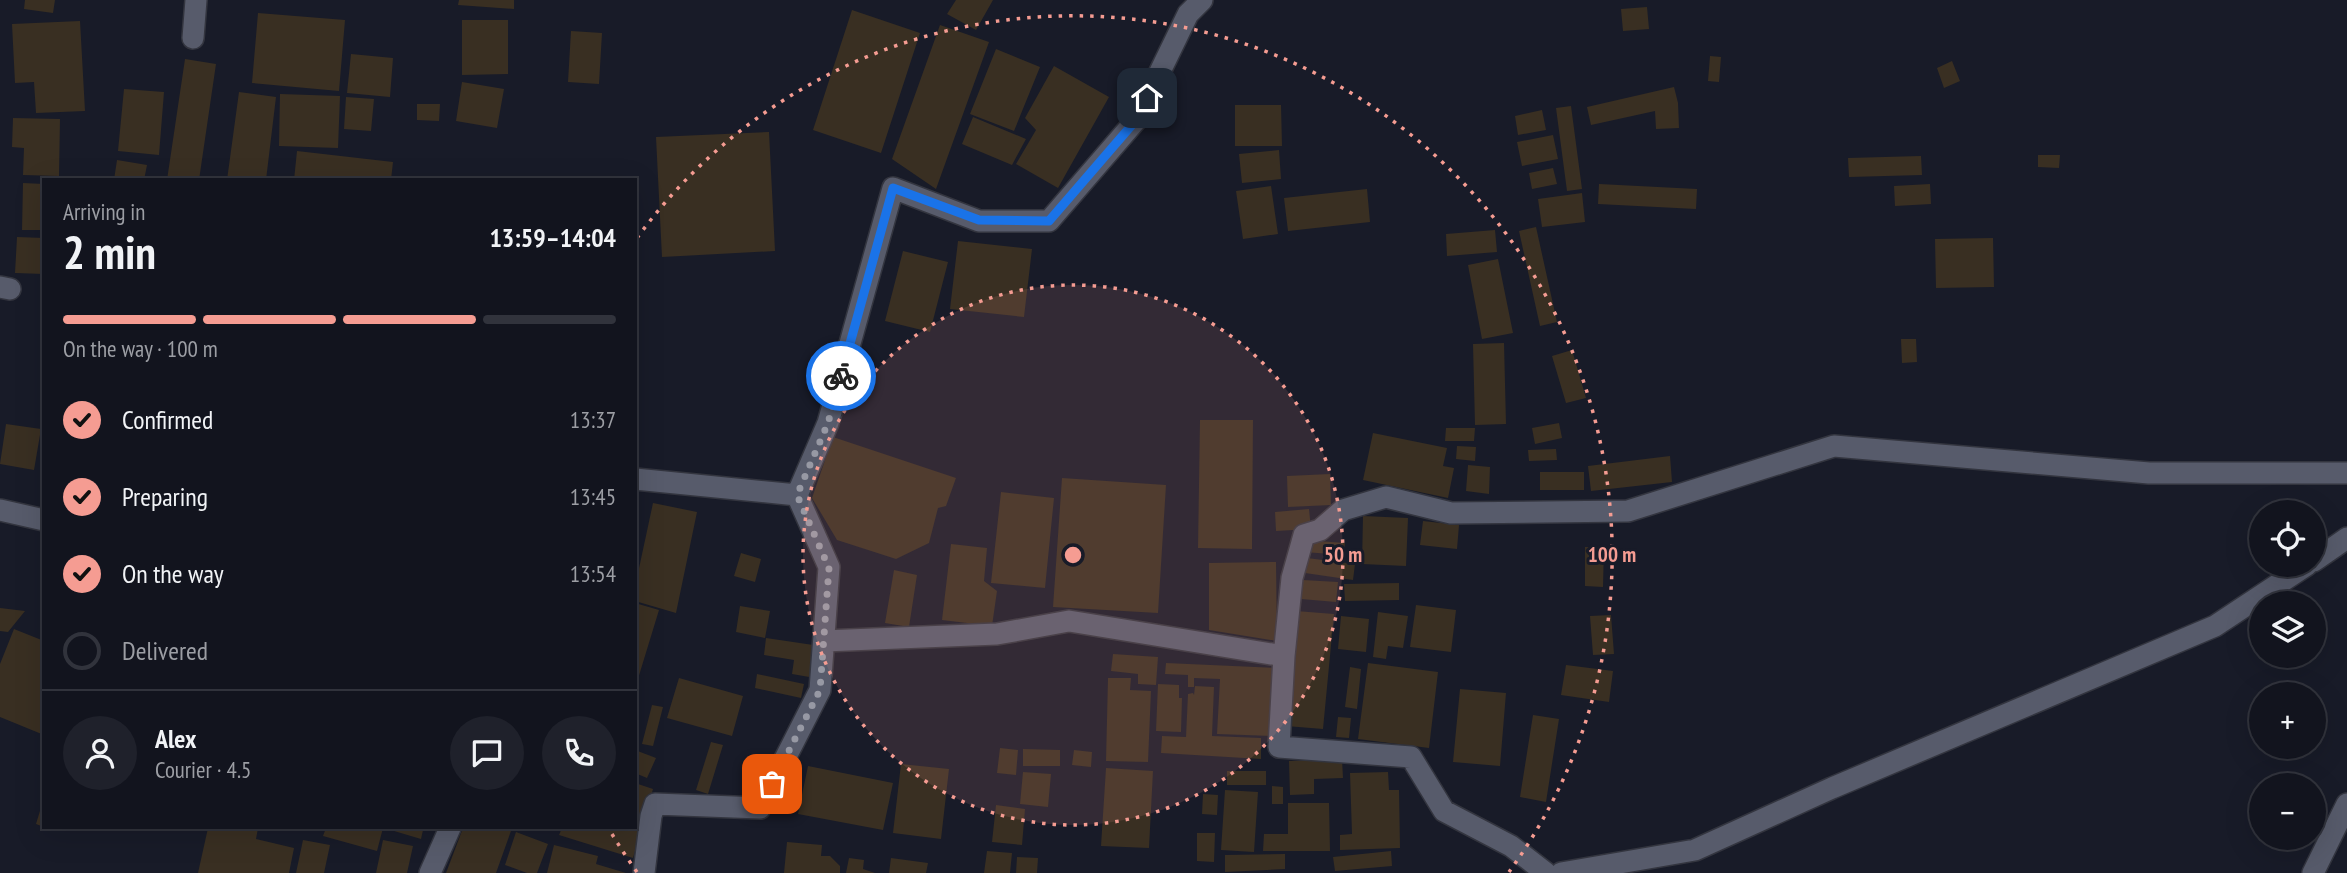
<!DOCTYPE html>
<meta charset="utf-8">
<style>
body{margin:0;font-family:"PT Sans Narrow",sans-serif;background:#1f212b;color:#f1f3f6;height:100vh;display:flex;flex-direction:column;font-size:26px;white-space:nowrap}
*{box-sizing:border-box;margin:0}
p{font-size:23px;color:#9c9ea4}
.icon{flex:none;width:38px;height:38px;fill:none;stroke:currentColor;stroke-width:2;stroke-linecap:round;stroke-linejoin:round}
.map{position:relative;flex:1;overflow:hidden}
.drawer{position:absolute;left:42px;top:178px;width:595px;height:651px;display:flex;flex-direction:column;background:#12141e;border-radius:0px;box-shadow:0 7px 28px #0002,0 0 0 2px #31333c}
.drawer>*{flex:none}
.buttons{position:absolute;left:2249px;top:500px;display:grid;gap:14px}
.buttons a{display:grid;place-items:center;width:77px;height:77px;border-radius:50%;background:#12141e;box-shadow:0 7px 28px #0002,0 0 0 2px #31333c;font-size:35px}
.pin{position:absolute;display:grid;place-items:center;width:60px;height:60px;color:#fff;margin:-30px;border-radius:14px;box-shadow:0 4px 10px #0006}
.courier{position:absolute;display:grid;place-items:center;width:70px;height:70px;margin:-35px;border:5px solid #1a73e8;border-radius:50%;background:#fff;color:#222;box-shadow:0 2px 9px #0007}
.overview em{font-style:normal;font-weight:800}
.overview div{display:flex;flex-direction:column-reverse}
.overview{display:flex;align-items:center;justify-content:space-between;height:119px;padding:0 21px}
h1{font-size:46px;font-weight:800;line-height:52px}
.bar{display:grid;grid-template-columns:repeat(4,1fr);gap:10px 7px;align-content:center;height:84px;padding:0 21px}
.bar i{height:9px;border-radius:5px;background:#31333c}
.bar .on{background:#f59c92}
.bar p{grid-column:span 4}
.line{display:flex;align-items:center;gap:18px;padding:0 21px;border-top:2px solid #31333c}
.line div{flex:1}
.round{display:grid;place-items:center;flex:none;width:74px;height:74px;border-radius:37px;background:#1f212b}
ol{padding:0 21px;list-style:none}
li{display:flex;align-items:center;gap:21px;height:77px}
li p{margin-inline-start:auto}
li .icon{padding:7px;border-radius:50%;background:#f59c92;color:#111;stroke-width:4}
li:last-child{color:#9c9ea4}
li i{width:38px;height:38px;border:4px solid #31333c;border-radius:50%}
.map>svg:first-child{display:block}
.building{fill:#392f22}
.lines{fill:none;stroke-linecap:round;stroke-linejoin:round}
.minor-casing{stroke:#33353f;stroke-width:24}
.minor{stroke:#575b6b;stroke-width:21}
.done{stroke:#9799a4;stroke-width:7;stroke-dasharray:0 12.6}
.route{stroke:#1a73e8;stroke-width:9}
.ring{fill:none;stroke:#f59c92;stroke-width:3.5;stroke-dasharray:3.5 7}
.centre{fill:#f59c92;stroke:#181b28;stroke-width:3.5}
.ring-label{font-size:21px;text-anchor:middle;font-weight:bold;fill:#f59c92;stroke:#181b28;stroke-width:6;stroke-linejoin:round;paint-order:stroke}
</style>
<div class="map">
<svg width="2347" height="873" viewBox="0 0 2347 873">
<rect width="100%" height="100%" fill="#181b28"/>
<path class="building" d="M25 0H55L53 13 24 9Z
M459 0H514V9L458 5Z
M956 0H993L976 30 947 14Z
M1647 7 1649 29 1623 31 1621 9Z
M852 10 920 33 881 153 813 130Z
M258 13 345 20 339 91 252 83Z
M462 20H508V74L462 75Z
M80 21 85 111 36 113 34 82 15 83 12 24Z
M940 25 989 42 936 189 892 159Z
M571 31 602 33 599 84 568 82Z
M996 49 1040 67 1014 131 970 114Z
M351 54 393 58 390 97 347 93Z
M1710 56 1721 57 1719 82 1708 81Z
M185 59 216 64 199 180H167Z
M1952 61 1960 81 1944 88 1937 68Z
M1054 66 1109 97 1058 188 1016 164 1036 130 1025 118Z
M462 82 504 89 497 128 456 121Z
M1674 87 1678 103 1679 128 1656 129 1655 111 1591 125 1587 107Z
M124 89 164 92 159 155 118 151Z
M239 92 276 97 266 180H227Z
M280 94 340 96 338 148 279 146Z
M346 97 374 99 371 131 344 129Z
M417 104H440L439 121 417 120Z
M1235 105H1281L1282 146H1235Z
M1571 106 1582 189 1567 191 1556 108Z
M1542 110 1546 130 1518 135 1515 116Z
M973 117 1026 139 1012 165 962 144Z
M13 118 60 119 59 176 23 175 24 148 12 147Z
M769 132 775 251 662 257 656 137Z
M1553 135 1558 159 1522 166 1517 142Z
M1279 150 1281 179 1242 183 1239 154Z
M297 151 393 162 391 180H294Z
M2038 155H2060L2059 168 2038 167Z
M1921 156 1922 175 1849 177 1848 158Z
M117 160 147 165 144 180H114Z
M1553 168 1557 184 1532 189 1529 173Z
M23 183 44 184V230H22Z
M1599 184 1697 189 1696 209 1598 204Z
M1930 184 1931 204 1895 206 1894 186Z
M1271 186 1278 234 1243 239 1236 191Z
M1367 189 1370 222 1288 231 1284 198Z
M1582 193 1585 222 1542 227 1538 199Z
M1536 227 1557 322 1540 326 1519 231Z
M1495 230 1497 252 1447 256 1446 234Z
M17 237 44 238V274L15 273Z
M1993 238 1994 287 1936 288 1935 239Z
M958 241 1032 249 1024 317 950 309Z
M903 251 948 262 930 332 885 321Z
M1498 259 1513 333 1482 339 1468 265Z
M1901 339H1916L1917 362 1902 363Z
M1504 343 1506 424 1475 425 1473 344Z
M1572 350 1586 398 1566 403 1552 356Z
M1200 420H1253L1252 549 1198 548Z
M1559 423 1562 438 1535 444 1532 428Z
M6 424 41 429 34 470 0 464Z
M1446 428H1475L1474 441H1445Z
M1373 433 1447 448 1443 466 1454 468 1448 498 1363 480Z
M833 437 956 478 946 506 938 508 929 543 896 559 837 540 812 498Z
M1457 446 1476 447 1475 461 1456 459Z
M1556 449 1557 460 1529 461 1528 450Z
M1670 456 1672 482 1591 491 1588 466Z
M1468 465 1490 467 1489 494 1466 491Z
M1540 472H1584V490H1540Z
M1330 474 1331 505 1288 507 1287 476Z
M1062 478 1166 485 1158 613 1053 607Z
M1001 492 1054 498 1045 588 991 583Z
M653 503 697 512 676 613 635 601V587Z
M1309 509 1311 529 1276 531 1275 512Z
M1363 516 1408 518 1406 566 1362 564Z
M1423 521 1459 525 1457 549 1420 545Z
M1305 540 1345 543 1344 555 1304 552Z
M951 544 987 548 984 581 997 591 992 626 942 620Z
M1585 547H1604L1603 587 1585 586Z
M741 553 761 559 755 582 734 576Z
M1307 558 1355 564 1353 580 1305 573Z
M1276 562 1277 641 1209 630V563Z
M894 570 917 575 909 627 885 623Z
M1303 580 1338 582 1336 602 1301 599Z
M1399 583V600L1345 601 1344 584Z
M635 603 659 610 637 682H635Z
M1416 605 1456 610 1451 652 1410 647Z
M740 606 770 611 765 638 736 632Z
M0 608 25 611 8 632 0 631Z
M1296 611 1334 614 1323 729 1286 726Z
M1378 612 1408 616 1403 648 1388 646 1386 659 1373 657Z
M1611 615 1614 654 1593 655 1590 616Z
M1341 616 1369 619 1366 652 1338 649Z
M14 629 44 641V735L0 717V664Z
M766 638 820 646 815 678 792 674 794 660 764 655Z
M1113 654 1158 657 1156 685 1138 684V674L1111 671Z
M1166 663 1276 668 1273 736 1217 734 1220 679 1194 678V687H1188V675L1165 674Z
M1368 663 1438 672 1429 748 1358 739Z
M1566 665 1613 671 1609 702 1561 695Z
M1350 667 1361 669 1357 709 1345 707Z
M757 674 804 684 801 698 755 688Z
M679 678 743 696 732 736 667 718Z
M1108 678H1131L1130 690 1151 691 1148 762 1106 761Z
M1158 684 1179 685V698H1182L1181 732 1156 731Z
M1195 686 1214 687 1212 736 1261 738V759L1161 753 1162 736 1186 737 1188 694 1193 693 1194 695Z
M1460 689 1506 693 1500 766 1453 762Z
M652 705 663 707 653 746 642 744Z
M1533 715 1559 719 1546 802 1520 797Z
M1338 717 1351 718 1349 738 1336 737Z
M711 742 723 745 708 794 696 790Z
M1000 748 1018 750 1016 775 997 773Z
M1023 749 1060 750V766H1023Z
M635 750 656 758 647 778 635 773Z
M1074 750 1092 752 1091 767 1072 765Z
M1342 759 1343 778 1314 779V794L1290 795 1289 761Z
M901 764 949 769 941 839 893 833Z
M808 766 893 783 883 830 798 814Z
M1106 768 1153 771 1149 848 1101 846Z
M1227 771H1266V785H1227Z
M1023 772 1051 774 1048 807 1020 804Z
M1388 772 1389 790H1399L1400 848 1340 850V835L1352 834 1350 773Z
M635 783 653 789 633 858 559 835 562 828H635Z
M1272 786 1283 787V804H1272Z
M1225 790 1258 792 1254 852 1221 850Z
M1203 794 1218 795 1217 815 1202 814Z
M43 801H44V827L36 824Z
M1288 803H1329L1330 851H1263L1264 834H1288Z
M996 805 1025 809 1022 845 992 842Z
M208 828H258L256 839 294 848 289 873H198Z
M326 828H383L377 851 323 836Z
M384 828H420L423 830 421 839Z
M463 828H512L496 873H446Z
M516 832 548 844 537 873H527L505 865Z
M1197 833H1215L1214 862 1197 861Z
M303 840 330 845 324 873H296Z
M383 840 413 846 407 873H376Z
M787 842 822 845 821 856H830L840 866V873H784Z
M554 845 598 856 596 864 626 873H547Z
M987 851 1012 853 1010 873H984Z
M1391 851 1392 866 1335 871 1333 857Z
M1285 854V869L1225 872V855Z
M1017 857 1038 858 1037 873H1016Z
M849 858 864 860 863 869 875 873H846Z
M891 858 928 863 926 873H889Z"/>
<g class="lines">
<defs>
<path id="minor" d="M193 38 196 0
M0 287 10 289
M635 479 797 495
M0 510 44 520
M2314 561 2347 538
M824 641 997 634 1069 621 1284 656 1279 747 1411 757 1444 811 1511 846 1546 873
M1284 656 1292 578 1304 535 1320 530 1343 510 1386 497 1451 513 1628 511 1834 446 2149 473H2347
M430 873 450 828
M644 873 651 816 655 804 760 808 820 690 829 567 797 495 828 423 893 188 979 221H1049L1137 119 1188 14 1202 0
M1561 873 1695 850 1832 788 2215 626 2307 565
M2313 873 2347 804"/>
</defs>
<use href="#minor" class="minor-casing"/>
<use href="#minor" class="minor"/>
</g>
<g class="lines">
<path class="done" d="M772 784 820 690 829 568 797 495 828 423 841 376"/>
<path class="route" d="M841 376 893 188 979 220 1049 221 1137 119 1147 98"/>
</g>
<circle cx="1073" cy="555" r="270" fill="#f59c92" fill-opacity=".12"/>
<g class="ring">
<circle cx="1073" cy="555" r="270"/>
<path d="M637 872A539 539 0 0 1 609 829M637 238A539 539 0 1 1 1509 872"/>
</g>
<circle cx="1073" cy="555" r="10" class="centre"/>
<g class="ring-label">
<text x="1343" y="562">50 m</text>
<text x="1612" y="562">100 m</text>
</g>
</svg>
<div class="buttons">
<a><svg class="icon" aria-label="locate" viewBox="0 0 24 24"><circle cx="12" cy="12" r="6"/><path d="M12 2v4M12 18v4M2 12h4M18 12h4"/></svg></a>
<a><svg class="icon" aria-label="layers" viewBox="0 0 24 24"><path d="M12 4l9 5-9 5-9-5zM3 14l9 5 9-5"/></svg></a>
<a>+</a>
<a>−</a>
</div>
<div class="pin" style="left:772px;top:784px;background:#ea580c"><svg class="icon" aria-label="bag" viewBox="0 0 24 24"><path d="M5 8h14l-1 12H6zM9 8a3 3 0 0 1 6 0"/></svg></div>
<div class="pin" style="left:1147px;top:98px;background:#1f2937"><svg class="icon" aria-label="home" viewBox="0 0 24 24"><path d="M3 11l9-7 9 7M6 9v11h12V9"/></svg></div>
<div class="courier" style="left:841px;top:376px"><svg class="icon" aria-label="bike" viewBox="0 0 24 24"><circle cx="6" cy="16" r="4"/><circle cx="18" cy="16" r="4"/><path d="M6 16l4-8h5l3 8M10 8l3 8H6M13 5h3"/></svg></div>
<section class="drawer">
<div class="overview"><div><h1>2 min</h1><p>Arriving in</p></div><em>13:59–14:04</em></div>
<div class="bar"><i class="on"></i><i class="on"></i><i class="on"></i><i></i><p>On the way · 100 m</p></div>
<ol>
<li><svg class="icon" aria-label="check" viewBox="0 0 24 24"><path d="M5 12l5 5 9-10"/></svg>Confirmed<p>13:37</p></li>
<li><svg class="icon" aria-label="check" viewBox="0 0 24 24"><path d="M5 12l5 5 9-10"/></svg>Preparing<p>13:45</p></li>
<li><svg class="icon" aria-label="check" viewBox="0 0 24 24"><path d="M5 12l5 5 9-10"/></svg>On the way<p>13:54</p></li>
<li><i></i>Delivered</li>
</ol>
<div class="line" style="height:126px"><a class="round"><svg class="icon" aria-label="person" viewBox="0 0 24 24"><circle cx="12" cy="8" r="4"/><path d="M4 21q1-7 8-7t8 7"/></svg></a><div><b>Alex</b><p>Courier · 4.5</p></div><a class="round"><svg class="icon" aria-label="chat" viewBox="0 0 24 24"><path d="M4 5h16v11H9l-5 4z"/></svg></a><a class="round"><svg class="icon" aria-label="phone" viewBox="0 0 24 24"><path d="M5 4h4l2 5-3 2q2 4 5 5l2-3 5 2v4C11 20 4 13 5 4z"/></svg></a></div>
</section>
</div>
